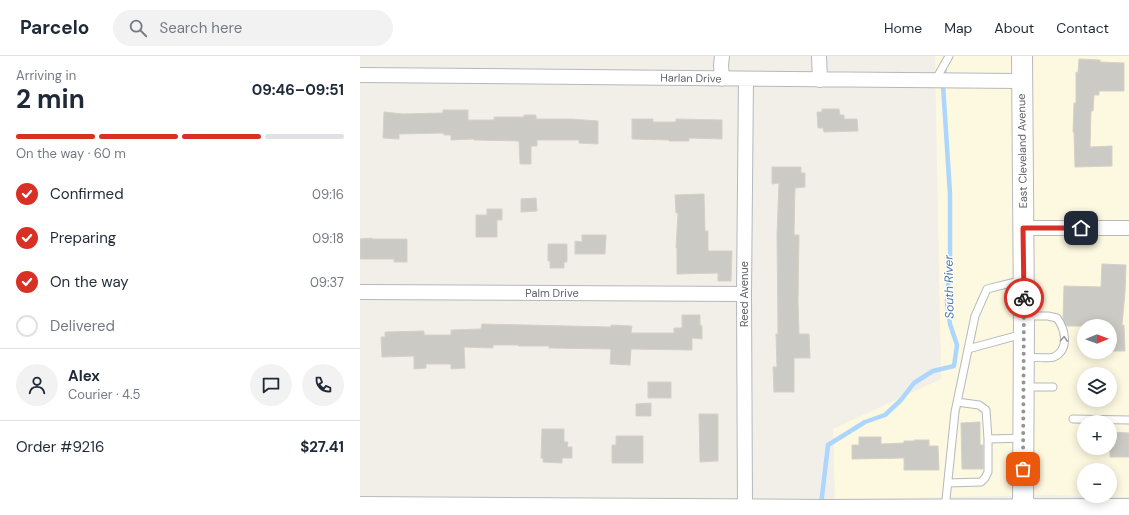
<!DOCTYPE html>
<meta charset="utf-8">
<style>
body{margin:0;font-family:"DM Sans",sans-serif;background:#f2f2f3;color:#1f2937;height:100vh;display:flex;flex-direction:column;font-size:15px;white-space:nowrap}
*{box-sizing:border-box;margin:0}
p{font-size:13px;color:#747a83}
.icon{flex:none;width:22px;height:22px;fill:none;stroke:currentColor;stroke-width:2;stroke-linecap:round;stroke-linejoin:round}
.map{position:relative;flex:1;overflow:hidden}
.drawer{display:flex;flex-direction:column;background:#fff;width:360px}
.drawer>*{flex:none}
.needle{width:26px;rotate:89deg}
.tools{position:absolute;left:717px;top:263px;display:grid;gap:8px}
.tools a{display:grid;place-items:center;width:40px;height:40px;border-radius:50%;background:#fff;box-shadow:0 2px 10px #0003;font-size:20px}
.pin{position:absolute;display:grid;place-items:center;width:34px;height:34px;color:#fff;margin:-17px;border-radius:8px;box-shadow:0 2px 6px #0006}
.courier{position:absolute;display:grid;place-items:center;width:40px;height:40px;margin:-20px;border:3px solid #d93025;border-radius:50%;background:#fff;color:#222;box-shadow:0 1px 5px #0007}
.headline em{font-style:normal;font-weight:700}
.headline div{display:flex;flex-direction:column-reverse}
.headline{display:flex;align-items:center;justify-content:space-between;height:68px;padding:0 16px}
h1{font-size:26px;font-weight:700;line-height:30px}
.bar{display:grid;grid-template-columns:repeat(4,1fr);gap:6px 4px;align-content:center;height:48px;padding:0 16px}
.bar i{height:5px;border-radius:3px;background:#e0e1e3}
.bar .current{background:#d93025}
.bar p{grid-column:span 4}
.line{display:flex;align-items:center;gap:10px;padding:0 16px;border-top:1px solid #e0e1e3}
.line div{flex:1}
.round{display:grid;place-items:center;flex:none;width:42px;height:42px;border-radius:21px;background:#f2f2f3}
ol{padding:0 16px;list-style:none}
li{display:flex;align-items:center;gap:12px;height:44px}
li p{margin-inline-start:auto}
li .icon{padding:4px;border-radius:50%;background:#d93025;color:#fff;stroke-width:4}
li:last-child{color:#747a83}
li i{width:22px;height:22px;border:2px solid #e0e1e3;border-radius:50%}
header{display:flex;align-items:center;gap:24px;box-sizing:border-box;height:56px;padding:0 20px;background:#fff;border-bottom:1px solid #e0e1e3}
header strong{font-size:19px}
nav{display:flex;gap:22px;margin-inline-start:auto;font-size:14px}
.search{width:280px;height:36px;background:#f2f2f3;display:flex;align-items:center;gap:10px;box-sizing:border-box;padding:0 14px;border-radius:22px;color:#747a83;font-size:15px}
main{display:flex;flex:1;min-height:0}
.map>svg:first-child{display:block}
.commercial{fill:#fdf8e0;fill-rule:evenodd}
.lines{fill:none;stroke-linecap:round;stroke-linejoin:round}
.stream{stroke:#acd6fd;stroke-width:4.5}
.building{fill:#cccac5;stroke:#d6d1c6}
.lane-casing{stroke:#b5b8bc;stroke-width:9}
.street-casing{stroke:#b5b8bc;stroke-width:16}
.secondary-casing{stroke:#b6babf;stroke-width:22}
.lane{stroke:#fff;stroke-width:7}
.street{stroke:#fff;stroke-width:14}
.secondary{stroke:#fff;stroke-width:20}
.oneway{stroke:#979a9d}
.done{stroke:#929495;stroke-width:4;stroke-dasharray:0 7.2}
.route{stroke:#d93025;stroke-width:5}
.labels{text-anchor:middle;stroke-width:3;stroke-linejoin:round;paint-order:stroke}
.street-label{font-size:11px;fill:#5f6368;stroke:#fff}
.water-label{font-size:12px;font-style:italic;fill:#4676b0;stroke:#fff}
</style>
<header>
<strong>Parcelo</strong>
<div class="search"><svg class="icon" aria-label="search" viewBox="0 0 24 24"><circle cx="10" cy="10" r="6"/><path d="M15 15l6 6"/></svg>Search here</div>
<nav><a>Home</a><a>Map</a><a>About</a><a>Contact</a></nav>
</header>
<main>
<section class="drawer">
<div class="headline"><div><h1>2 min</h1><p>Arriving in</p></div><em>09:46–09:51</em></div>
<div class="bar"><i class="current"></i><i class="current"></i><i class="current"></i><i></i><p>On the way · 60 m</p></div>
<ol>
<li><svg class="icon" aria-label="check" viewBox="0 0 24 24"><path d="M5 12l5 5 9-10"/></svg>Confirmed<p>09:16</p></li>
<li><svg class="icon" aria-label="check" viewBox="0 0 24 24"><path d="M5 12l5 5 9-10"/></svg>Preparing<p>09:18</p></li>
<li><svg class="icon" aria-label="check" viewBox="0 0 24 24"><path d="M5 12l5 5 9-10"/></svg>On the way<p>09:37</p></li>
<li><i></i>Delivered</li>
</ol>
<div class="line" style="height:72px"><a class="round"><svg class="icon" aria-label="person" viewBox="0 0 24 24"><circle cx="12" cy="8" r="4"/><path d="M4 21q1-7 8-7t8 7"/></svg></a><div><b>Alex</b><p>Courier · 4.5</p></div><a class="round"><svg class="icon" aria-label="chat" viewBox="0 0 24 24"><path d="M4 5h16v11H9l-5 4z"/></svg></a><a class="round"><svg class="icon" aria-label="phone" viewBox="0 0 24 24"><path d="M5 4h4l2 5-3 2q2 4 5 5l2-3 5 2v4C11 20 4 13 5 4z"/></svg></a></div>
<div class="line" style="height:52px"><div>Order #9216</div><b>$27.41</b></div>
</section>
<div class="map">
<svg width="769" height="459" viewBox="0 0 769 459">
<rect width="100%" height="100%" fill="#f1efe8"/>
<path class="commercial" d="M575 0H769V441L728 440H750V414H724V440L693 439 475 443 473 373 581 323ZM724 270H750V296H724ZM724 318H750V344H724ZM724 366H750V392H724Z"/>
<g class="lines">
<path class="stream" d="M461 449 468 389 505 366 525 359 541 344 554 327 573 315 594 310 597 289 590 268 587 247 590 203V138L583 29 585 9"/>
</g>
<path class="building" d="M719 3 740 4V6L764 7V35H739V39H734L733 55H731L730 91 752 90V110L715 111 714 76H713L714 47H716V16L718 17Z
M462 53H479L480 59H484V63H497L498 75 464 76 463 72H458L457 56H462Z
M83 54H108V64H134V61H164V59H176V63H211L238 65V88L219 87V84H177V90H171V108H160L159 85 114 84V83L91 84V79H84V77L39 78V83L23 82 24 56 43 58 83 57Z
M272 63H293V66H316V63L362 64V83L329 82V85H309V84L272 83Z
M412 111H441V117H445V131L435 132 434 179H439L438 245 439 278H449L450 302H434V336H414L413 311H417L416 278H418L417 179 419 127 412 128Z
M344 138 345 175H348V195H372L371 225H358V217L317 218V192H316L318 157H316L315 139Z
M176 142 177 155 161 156V143Z
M127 153H142V164H137V181H116V159H127Z
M222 179H246L245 198H215V185L222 186Z
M12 182V183H47V206H34V203H0V183Z
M188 188H207V206H204V212H190V205H188Z
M742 208 766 209 765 236 762 269H764L765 295H750V270H707L703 263 704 230 741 231Z
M322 259H340V269L342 270V283L332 282V294L271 293 270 309 250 308 251 293 189 292V290H158V289H133V292L104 291 105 312 91 313V308H66V312L54 313V300L22 301 21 281H25V276L64 275V279H91V274L121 273 122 268 251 271V269L272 270 271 277H314V272H322Z
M288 326H311V342H288Z
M291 347V360H276V348Z
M339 358H358V405L340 406Z
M620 366V389H623V413H602L601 367Z
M182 373H204V386H208L207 391H212V402H202V407L183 406V402H181Z
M750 376 769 377V401H750Z
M256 380H283V407H252V389H256Z
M499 381H521V388L544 387V385H555L554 384H569V390H578L579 414H544V402L492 403V389H499Z"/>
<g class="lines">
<defs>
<path id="lane" d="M575 25 589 0
M665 260H688L697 262C705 273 710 293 694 301 688 303 673 301 666 301
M608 293 663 278
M665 331H693
M597 346 619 349 626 354 628 383
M713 363 769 364
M588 427 621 426 625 422 628 416V383L663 382
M585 453 595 356 615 260 627 233 663 224"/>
<path id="street" d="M459 0 460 24
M0 19 662 25
M362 23 361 9 362 0
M663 172H769
M0 236 384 238
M385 453 384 238 386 23"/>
<path id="secondary" d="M662 0 664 260 663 459
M0 451 462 454 769 453"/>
</defs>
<use href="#lane" class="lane-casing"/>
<use href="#street" class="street-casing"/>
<use href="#secondary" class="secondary-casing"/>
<use href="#lane" class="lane"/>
<use href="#street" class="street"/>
<use href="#secondary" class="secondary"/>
</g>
<defs><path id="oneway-chevron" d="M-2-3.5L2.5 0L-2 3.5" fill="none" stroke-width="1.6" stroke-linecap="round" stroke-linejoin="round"/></defs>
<use class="oneway" href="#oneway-chevron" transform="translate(704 283) rotate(-87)"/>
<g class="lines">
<path class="done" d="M663 413 664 242"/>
<path class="route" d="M664 242 663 172H721"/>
</g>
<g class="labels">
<g class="street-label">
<text transform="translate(331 22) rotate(1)" y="4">Harlan Drive</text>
<text transform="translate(662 95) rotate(-91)" y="4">East Cleveland Avenue</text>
<text x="192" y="241">Palm Drive</text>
<text transform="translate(384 238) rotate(-90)" y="4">Reed Avenue</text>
</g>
<g class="water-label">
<text transform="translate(589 231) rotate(-91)" y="4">South River</text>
</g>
</g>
</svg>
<div class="tools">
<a><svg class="needle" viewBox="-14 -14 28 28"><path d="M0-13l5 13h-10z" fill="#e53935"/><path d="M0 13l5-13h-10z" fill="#747a83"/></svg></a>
<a><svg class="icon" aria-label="layers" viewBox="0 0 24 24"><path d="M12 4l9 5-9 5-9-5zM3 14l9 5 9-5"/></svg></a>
<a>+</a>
<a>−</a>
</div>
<div class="pin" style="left:663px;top:413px;background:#ea580c"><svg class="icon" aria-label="bag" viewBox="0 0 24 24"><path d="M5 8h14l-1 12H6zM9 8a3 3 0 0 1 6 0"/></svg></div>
<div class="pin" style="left:721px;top:172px;background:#1f2937"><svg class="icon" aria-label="home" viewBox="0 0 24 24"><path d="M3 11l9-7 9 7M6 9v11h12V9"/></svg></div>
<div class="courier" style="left:664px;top:242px"><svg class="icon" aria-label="bike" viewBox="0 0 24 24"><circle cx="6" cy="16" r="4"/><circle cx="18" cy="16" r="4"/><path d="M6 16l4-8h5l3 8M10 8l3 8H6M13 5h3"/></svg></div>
</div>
</main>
